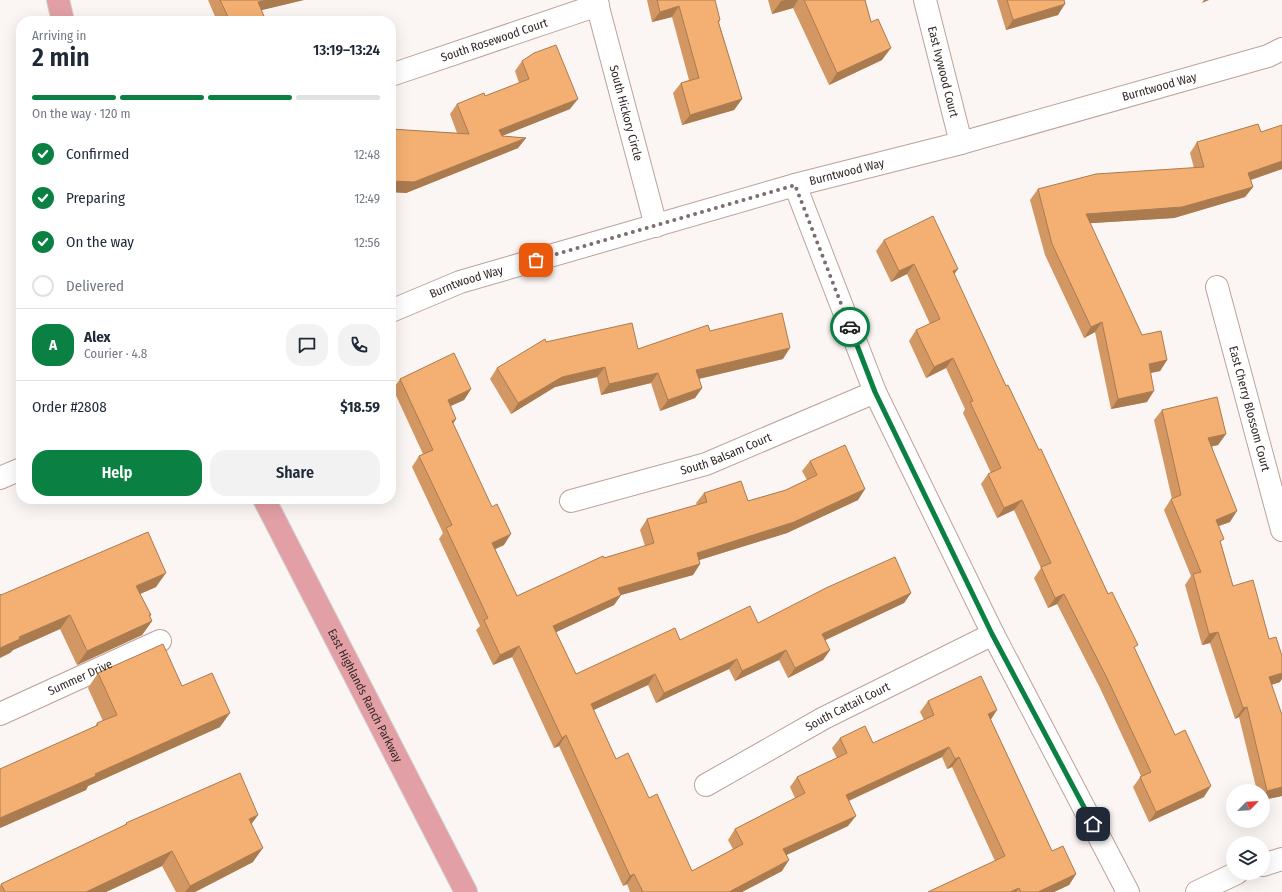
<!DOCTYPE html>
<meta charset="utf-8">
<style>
body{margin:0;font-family:"Fira Sans Condensed",sans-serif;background:#f2f2f3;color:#1f2937;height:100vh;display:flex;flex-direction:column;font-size:15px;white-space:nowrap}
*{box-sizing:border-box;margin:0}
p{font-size:13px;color:#747a83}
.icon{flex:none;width:22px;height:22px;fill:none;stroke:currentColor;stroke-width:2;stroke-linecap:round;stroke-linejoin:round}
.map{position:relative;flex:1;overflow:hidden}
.drawer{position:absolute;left:16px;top:16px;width:380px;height:488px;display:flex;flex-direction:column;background:#fff;border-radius:16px;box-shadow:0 4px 16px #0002}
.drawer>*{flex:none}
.needle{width:26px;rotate:65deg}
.controls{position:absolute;left:1226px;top:784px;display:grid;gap:8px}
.controls a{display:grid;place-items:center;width:44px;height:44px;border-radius:50%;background:#fff;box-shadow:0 4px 16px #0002;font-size:20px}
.pin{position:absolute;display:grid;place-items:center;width:34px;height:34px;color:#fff;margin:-17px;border-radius:8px;box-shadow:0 2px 6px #0006}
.courier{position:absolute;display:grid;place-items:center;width:40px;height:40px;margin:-20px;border:3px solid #0b8043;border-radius:50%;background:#fff;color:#222;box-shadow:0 1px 5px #0007}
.headline em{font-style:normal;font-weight:600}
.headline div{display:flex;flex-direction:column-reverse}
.headline{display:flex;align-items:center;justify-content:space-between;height:68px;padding:0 16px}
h1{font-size:26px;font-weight:600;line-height:30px}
.bar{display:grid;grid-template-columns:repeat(4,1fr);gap:6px 4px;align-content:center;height:48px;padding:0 16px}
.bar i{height:5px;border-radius:3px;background:#e0e1e3}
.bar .selected{background:#0b8043}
.bar p{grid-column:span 4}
.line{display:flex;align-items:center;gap:10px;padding:0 16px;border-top:1px solid #e0e1e3}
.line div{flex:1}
.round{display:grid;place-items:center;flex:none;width:42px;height:42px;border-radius:16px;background:#f2f2f3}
ol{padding:0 16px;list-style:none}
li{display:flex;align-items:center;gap:12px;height:44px}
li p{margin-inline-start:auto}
li .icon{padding:4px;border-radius:50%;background:#0b8043;color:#fff;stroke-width:4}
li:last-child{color:#747a83}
li i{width:22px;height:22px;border:2px solid #e0e1e3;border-radius:50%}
.cta{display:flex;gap:8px;margin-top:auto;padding:8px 16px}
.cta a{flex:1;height:46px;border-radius:16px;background:#0b8043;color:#fff;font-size:16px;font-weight:600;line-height:46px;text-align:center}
.cta a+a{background:#f2f2f3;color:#1f2937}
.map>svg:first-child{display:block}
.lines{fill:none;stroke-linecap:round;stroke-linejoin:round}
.minor-casing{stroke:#bda299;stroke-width:24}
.tertiary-casing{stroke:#bda299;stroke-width:24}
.primary-casing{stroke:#d2d0cf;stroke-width:24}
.minor{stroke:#fff;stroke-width:22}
.tertiary{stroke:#fff;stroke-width:22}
.primary{stroke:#e2a0a6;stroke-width:22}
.wall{fill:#d29762}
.shaded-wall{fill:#ab7b50}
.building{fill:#f4b072;stroke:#ab7b50}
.done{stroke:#79706d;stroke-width:4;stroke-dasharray:0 7.2}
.route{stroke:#0b8043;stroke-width:5}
.labels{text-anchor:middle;stroke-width:3;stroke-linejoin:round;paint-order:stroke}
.street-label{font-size:12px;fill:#332825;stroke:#fff}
</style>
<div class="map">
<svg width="1282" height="892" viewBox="0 0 1282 892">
<rect width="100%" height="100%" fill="#fbf5f3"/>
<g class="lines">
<defs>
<g id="minor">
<path id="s1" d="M596 0 656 226"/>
<path id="s2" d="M925 0 961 143"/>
<path id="s3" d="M391 75 598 5"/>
<path d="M795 185 875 392 993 634 1128 892"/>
<path id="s4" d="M1217 287 1282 530"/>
<path id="s5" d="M571 501 706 464 875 392"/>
<path id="s6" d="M0 714 160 641"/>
<path id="s7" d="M706 785 824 718 993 634"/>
<path d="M1263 865 1282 859"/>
<path d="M1197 892 1237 873"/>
</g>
<g id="tertiary">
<path id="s8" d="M391 311 460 282 795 185 961 143 1268 56 1282 49"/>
<path d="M0 478 21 469"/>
</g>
<g id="primary">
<path d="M58 0 63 21"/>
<path id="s9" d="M264 499 466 892"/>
</g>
</defs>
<use href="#minor" class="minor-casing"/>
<use href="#tertiary" class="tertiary-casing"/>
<use href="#primary" class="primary-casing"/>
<use href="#minor" class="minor"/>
<use href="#tertiary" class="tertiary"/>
<use href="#primary" class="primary"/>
</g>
<path class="wall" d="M208 0H303L261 10 266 21H217Z
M647 0H715L720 20 719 23 742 99 734 110 682 125 673 93 681 83 689 80 672 17 652 22Z
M768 0H865L882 60 829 85 793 8 772 14Z
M997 0H1064L1058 15 1006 30Z
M522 61 570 109 502 136 526 138 518 148 406 193 391 192V129L457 133 450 114 457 104 485 96 519 83 515 71Z
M1261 132 1282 169 1251 180 1253 187 1245 197 1174 218 1090 223 1142 335 1167 360 1160 371 1150 373 1147 402 1111 409 1095 332 1084 338 1045 255 1030 200 1038 189 1194 168 1190 153 1197 142Z
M884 240 954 274 1006 386 1039 450 1135 649 1204 797 1149 822 1133 787 1141 776 1100 688 1057 604 1048 608 1034 578 1041 568 1014 510 997 518 981 484 988 474 991 473 963 413 965 409 946 368 926 378 909 341 916 330 930 324 907 274 891 282 876 251Z
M710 331 783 359 699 379 702 388 695 398 660 411 651 383 601 395 597 377 555 387 511 414 490 379 497 368 546 342 638 349Z
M400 379 471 389 464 400 450 406 456 419 453 424 504 545 495 549 517 596 604 558 645 546 640 530 647 519 697 505 696 503 704 493 748 501 786 490 807 480 802 471 810 461 865 489 858 500 787 533 699 560 700 564 693 575 621 595 614 605 556 632 576 674 680 640 758 623 911 593 904 603 825 640 830 650 823 660 788 678 779 660 735 681 729 669 656 703 648 685 593 710 616 759 649 798 692 871 733 849 728 840 735 829 795 798 790 787 797 777 837 758 832 748 840 738 873 743 924 720 920 712 928 701 991 720 1052 851 1076 874 1069 885 1054 892H928L995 861 952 767 947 769 942 757 849 801 848 826 786 855 782 871 742 892H630L627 884 623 886 559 746 554 748 512 657 493 665 476 630 480 626 439 539 443 533 412 467 419 456 423 454 393 389Z
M1162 410 1226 434 1218 445 1212 446 1230 522 1218 526 1221 543 1233 586 1280 682 1271 685 1282 796 1263 800V791H1257L1239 717 1235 719 1210 643 1202 645 1185 585 1191 576 1164 510 1171 499H1172L1154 420Z
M156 587 140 594 152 621 142 635 77 665 60 629 13 650 10 653 1 595Z
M98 673 182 686 220 727 88 786 86 790 0 828V769L95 727 97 723 103 721 88 688Z
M258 815 251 824 253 862 195 892H176L162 866 106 892H0V886L1 884 125 825 126 823Z"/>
<path class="shaded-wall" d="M267 0H304L250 13 258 2Z
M785 0H798L793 8 772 14 781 1Z
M1204 0H1209L1202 3Z
M1065 4 1058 15 1006 30 1013 20Z
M679 6 672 17 652 22 660 12Z
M891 48 882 60 829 85 837 73Z
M578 99 570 109 492 140 499 130Z
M742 99 734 110 682 125 690 115Z
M526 138 518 148 406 193 391 192V181Z
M1282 161V169L1241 183 1248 173Z
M1253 187 1245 197 1174 218 1078 224 1086 214Z
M914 264 907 274 891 282 899 271Z
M958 269 950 280 953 271Z
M1102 322 1095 332 1084 338 1091 327Z
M790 348 783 359 689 381 696 370Z
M953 358 946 368 926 378 934 367Z
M1167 360 1160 371 1141 375 1149 364Z
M605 367 597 377 555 387 511 414 518 403 562 377Z
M658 373 651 383 601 395 609 384Z
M702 388 695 398 660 411 668 400Z
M471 389 464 400 440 411 448 400Z
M1154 391 1147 402 1111 409 1118 399Z
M456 419 449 429 452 421Z
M1226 434 1218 445 1201 449 1208 438Z
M865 489 858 500 787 533 690 563 697 553Z
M1022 500 1014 510 997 518 1004 508Z
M1237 511 1230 522 1208 530 1216 520Z
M511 534 504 545 485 554 492 543Z
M700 564 693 575 621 595 614 605 546 637 553 626 618 588Z
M166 573 156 587 126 600 136 586Z
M911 593 904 603 815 645 822 634Z
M1064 594 1057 604 1048 608 1055 598Z
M70 615 60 629 13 650 10 653 0 658V648L19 637Z
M151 615 143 625 152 621 142 635 77 665 87 651Z
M1218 632 1210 643 1202 645 1209 634Z
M519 646 512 657 493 665 500 655Z
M786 650 779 660 735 681 742 671Z
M830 650 823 660 788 678 795 668Z
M737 659 729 669 656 703 664 693Z
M1282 673V679L1280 682 1261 688 1269 677Z
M655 674 648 685 583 715 591 704Z
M1247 707 1239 717 1235 719 1243 708Z
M997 710 990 721 988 714Z
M230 713 220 727 88 786 86 790 0 828V818L95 774Z
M566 735 559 746 554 748 562 738Z
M949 747 942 757 839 805 846 795Z
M959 757 952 767 947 769 955 759Z
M1211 786 1204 797 1149 822 1156 812Z
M1282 787V796L1263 800V796L1267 791Z
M258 815 248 829 249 819Z
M856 816 848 826 776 860 783 849Z
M263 848 253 862 195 892H185L190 886Z
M172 851 162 866 106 892H86Z
M789 860 782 871 742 892H729Z
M634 874 627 884 623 886 630 876Z
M1076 874 1069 885 1054 892H1038Z
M1019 888 1016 892H1010Z"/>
<path class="building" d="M220 0H267L258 2 266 21H230Z
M657 0H715L720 20 718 21 742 99 690 115 681 83 699 78 679 6 660 12Z
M804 0H865L871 22 878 19 891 48 837 73Z
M1007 0H1064L1065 4 1013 20Z
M556 45 578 99 499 130 502 136 526 138 414 182 391 181V129L469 134 457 104 484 93 485 96 529 79 522 61 534 53Z
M1258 124 1261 132 1282 125V161L1248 173 1253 187 1182 207 1086 214 1142 335 1161 331 1167 360 1149 364 1154 391 1118 399 1102 322 1091 327 1052 244 1038 189 1096 174 1204 167 1197 142Z
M933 216 958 269 953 271 1006 386 1008 385 1039 450 1041 449 1108 594 1112 592 1138 645 1134 647 1175 735 1185 730 1211 786 1156 812 1140 777 1151 772 1107 678 1064 594 1055 598 1041 567 1051 563 1022 500 1004 508 988 474 1001 468 970 402 973 401 953 358 934 367 916 330 940 319 914 264 899 271 884 240Z
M782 313 790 348 696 370 702 388 668 400 658 373 609 384 605 367 562 377 518 403 497 368 545 339 546 342 632 323 638 349 708 325 710 331Z
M454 353 471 389 448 400 456 419 452 421 492 507 497 504 511 534 492 543 517 596 603 556 604 558 654 543 647 519 707 502 704 493 741 481 748 501 786 490 817 475 810 461 845 445 865 489 794 522 697 553 700 564 618 588 621 595 553 626 576 674 675 628 680 640 750 606 758 623 826 588 895 557 911 593 822 634 830 650 795 668 786 650 742 671 737 659 664 693 655 674 591 704 616 759 628 753 649 798 657 794 692 871 743 844 735 829 805 793 797 777 847 753 840 738 865 726 873 743 934 715 928 701 981 676 997 710 988 714 1052 851 1063 846 1076 874 1038 892H1021L1019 888 1010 892H928L1005 856 959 757 955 759 949 747 846 795 856 816 783 849 789 860 729 892H643L634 874 630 876 566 735 562 738 519 646 500 655 484 620 488 618 446 528 452 525 419 456 433 450 400 379Z
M1217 397 1226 434 1208 438 1237 511 1216 520 1224 539 1220 541 1233 586 1253 580 1269 639 1276 637 1282 656V673L1269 677 1282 715V787L1267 791 1247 707 1243 708 1218 632 1209 634 1193 574 1201 572 1171 499 1181 495 1162 410Z
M148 532 166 573 136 586 151 615H149L152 621 87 651 70 615 19 637 20 639 0 648V594L1 595Z
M163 644 182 686 212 673 230 713 95 774 96 776 0 818V769L98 725 97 723 117 715 98 673Z
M240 773 258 815 249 819 263 848 190 886 172 851 86 892H5L1 884 127 824 126 823Z"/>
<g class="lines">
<path class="done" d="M536 260 795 185 850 327"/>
<path class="route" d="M850 327 875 392 992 634 1093 824"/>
</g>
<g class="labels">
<g class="street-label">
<text dy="4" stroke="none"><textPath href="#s3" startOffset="109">South Rosewood Court</textPath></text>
<text dy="4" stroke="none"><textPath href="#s2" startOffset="74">East Ivywood Court</textPath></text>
<text dy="4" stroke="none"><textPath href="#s8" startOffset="801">Burntwood Way</textPath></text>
<text dy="4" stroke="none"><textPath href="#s1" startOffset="117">South Hickory Circle</textPath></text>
<text dy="4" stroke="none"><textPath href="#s8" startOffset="477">Burntwood Way</textPath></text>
<text dy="4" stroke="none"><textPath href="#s8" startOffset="81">Burntwood Way</textPath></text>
<text dy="4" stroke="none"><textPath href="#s4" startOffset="126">East Cherry Blossom Court</textPath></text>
<text dy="4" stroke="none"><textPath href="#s5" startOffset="162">South Balsam Court</textPath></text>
<text dy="4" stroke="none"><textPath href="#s6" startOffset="88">Summer Drive</textPath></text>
<text dy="4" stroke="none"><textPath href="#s9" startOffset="221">East Highlands Ranch Parkway</textPath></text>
<text dy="4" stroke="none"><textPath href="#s7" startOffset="162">South Cattail Court</textPath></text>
</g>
</g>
</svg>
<div class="controls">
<a><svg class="needle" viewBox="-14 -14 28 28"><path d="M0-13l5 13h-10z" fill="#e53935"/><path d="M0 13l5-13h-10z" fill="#747a83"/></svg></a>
<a><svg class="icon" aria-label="layers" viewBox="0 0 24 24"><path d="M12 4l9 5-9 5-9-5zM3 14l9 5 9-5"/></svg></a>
</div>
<div class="pin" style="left:536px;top:260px;background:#ea580c"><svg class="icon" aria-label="bag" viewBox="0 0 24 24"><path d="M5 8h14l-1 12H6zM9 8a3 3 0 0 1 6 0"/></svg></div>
<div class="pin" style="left:1093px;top:824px;background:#1f2937"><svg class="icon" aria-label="home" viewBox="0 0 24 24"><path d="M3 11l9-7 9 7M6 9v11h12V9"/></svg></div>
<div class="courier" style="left:850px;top:327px"><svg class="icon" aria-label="car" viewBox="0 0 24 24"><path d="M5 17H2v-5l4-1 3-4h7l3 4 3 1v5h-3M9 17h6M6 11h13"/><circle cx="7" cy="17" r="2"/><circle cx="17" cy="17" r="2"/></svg></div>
<section class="drawer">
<div class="headline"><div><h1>2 min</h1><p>Arriving in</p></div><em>13:19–13:24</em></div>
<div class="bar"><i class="selected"></i><i class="selected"></i><i class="selected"></i><i></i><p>On the way · 120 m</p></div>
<ol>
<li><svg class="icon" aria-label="check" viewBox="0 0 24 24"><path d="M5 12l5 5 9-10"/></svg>Confirmed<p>12:48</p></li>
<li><svg class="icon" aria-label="check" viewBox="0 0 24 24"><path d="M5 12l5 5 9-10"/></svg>Preparing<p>12:49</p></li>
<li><svg class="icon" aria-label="check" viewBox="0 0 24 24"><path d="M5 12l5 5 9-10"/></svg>On the way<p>12:56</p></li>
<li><i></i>Delivered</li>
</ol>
<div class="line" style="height:72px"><b class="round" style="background:#0b8043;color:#fff">A</b><div><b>Alex</b><p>Courier · 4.8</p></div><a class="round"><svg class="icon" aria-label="chat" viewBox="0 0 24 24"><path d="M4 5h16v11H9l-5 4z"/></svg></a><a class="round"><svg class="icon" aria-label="phone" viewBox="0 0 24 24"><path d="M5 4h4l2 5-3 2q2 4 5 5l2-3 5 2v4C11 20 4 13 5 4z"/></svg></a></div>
<div class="line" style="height:52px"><div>Order #2808</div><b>$18.59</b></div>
<div class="cta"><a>Help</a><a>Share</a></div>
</section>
</div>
